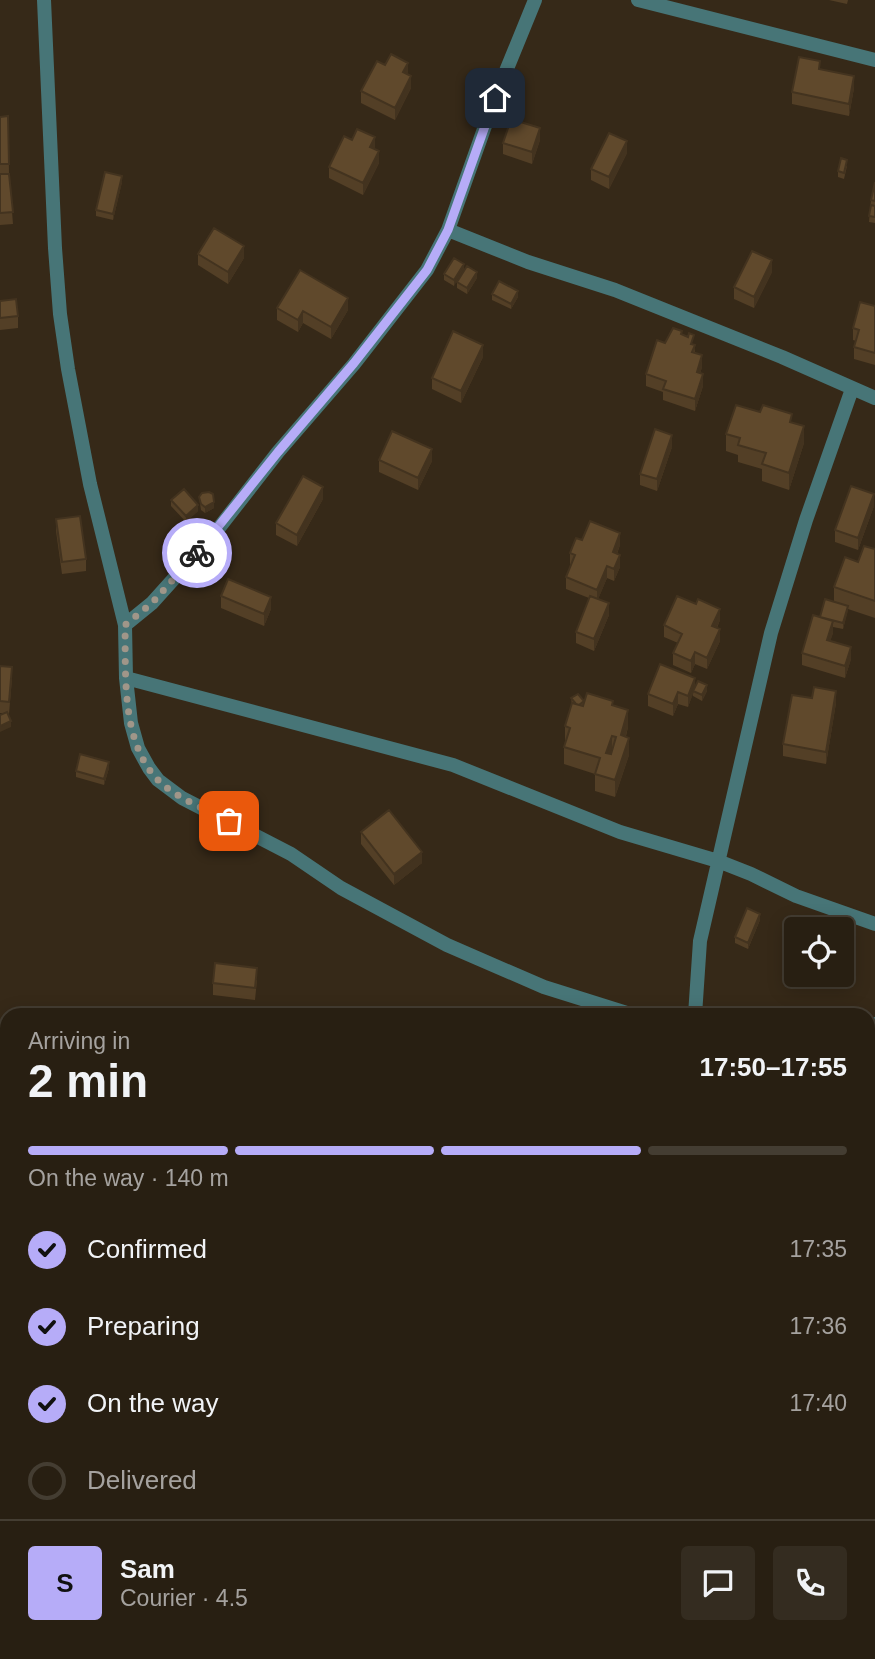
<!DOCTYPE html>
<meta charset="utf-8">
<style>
body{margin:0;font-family:Arial,sans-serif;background:#342c20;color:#f1f3f6;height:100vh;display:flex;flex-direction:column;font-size:26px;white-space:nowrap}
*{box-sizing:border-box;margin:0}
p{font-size:23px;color:#a5a29f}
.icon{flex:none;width:38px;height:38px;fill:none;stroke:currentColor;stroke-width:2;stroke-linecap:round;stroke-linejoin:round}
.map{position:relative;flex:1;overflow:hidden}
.sheet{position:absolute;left:0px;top:1008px;width:875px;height:651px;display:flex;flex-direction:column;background:#281f12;border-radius:21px 21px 0 0;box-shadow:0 4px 18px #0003,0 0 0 2px #443d32}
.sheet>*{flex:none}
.controls{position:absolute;left:784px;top:917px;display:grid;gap:14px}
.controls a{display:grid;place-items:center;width:70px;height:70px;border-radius:7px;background:#281f12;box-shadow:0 4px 18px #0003,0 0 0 2px #443d32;font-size:35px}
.pin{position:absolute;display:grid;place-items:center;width:60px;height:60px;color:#fff;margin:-30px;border-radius:14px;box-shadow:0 4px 10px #0006}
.courier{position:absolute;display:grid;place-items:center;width:70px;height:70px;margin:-35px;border:5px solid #b6acf8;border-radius:50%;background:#fff;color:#222;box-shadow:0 2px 9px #0007}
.summary em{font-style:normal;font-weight:800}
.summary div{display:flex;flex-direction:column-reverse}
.summary{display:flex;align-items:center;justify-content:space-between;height:119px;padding:0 28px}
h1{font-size:46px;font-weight:800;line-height:52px}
.bar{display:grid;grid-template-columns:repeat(4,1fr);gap:10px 7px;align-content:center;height:84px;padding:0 28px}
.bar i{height:9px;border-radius:5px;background:#443d32}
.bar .current{background:#b6acf8}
.bar p{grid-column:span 4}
.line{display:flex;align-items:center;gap:18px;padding:0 28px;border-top:2px solid #443d32}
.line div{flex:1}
.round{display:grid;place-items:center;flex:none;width:74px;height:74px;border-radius:7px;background:#342c20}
ol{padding:0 28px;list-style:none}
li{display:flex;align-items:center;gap:21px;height:77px}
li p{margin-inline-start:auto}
li .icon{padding:7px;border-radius:50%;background:#b6acf8;color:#111;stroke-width:4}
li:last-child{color:#a5a29f}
li i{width:38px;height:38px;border:4px solid #443d32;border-radius:50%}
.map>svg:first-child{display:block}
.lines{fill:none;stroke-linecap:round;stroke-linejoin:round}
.stream{stroke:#576d8a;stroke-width:8}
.minor{stroke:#477577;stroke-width:14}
.tertiary{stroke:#477577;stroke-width:14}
.wall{fill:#533f26}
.shaded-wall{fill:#43331f}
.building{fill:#60492c;stroke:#43331f;stroke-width:2;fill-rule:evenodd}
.done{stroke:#a09689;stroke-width:7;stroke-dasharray:0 12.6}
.route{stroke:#b6acf8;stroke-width:9}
</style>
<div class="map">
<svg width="875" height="1659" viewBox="0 0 875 1659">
<rect width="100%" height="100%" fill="#362918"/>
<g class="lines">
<path class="stream" d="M0 1061 7 1063
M868 1431 875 1434"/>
<path class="minor" d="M44 0 55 248 60 314 68 369 90 484 125 625 126 678 131 723 138 748 149 768 158 780 182 798 291 854 341 888 447 945 544 987 633 1015
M638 0 875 60
M448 230 528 262 615 290 782 357 875 398
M125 625 152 603 215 533 278 452 354 364 427 270 448 230 495 98 535 0
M126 678 453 765 620 832 718 861 751 874 796 896 875 924
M695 1015 700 941 771 633 806 520 852 389
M868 1031 875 1024
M868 1043 875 1044
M868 1272 875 1280
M621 1652 624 1659"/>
<path class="tertiary" d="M0 1638 7 1642
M24 1652 37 1659"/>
</g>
<path class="wall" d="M829 0H848L847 4Z
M820 69 854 88 849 116 792 104V92Z
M408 75 411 88 395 120 361 103V91Z
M8 116 9 174 13 224 0 225V117Z
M540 140 532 164 503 154V143Z
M375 149 379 163 363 195 329 178V167Z
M627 153 609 189 591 180V169Z
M847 166 844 179 838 177V171Z
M122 182 113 220 96 216V210Z
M875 182V223L869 222 871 200Z
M198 254 244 258 228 284 198 265Z
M454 258V286L444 280V274Z
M772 272 754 308 734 299V287Z
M477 278 467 294 457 288V282Z
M492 294 518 297 511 309 492 300Z
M0 301 18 316V328L0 330Z
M875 306V365L854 359V347L856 341 853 340V328Z
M277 308 348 310 331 339 303 323 298 332 277 320Z
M682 335 694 345 695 353 702 367 700 374 703 386 695 411 663 400V392L646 386V374L665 343Z
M483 357 461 403 432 389V378Z
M792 422 804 443 789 490 762 481V469L738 462V455L726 451V434Z
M672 447 657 491 640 485V474Z
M379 460 432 461 418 490 379 472Z
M199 497 214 508 205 513 201 510Z
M323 499 297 546 276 535V523Z
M171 500 198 511 186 522 171 506Z
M874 506 858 550 835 542V530Z
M56 519 86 559V571L62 574 56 531Z
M582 540 620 545 617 554 620 567 614 581 607 578 598 599 609 615 594 651 576 643V632L589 598 566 589V577L571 565 570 564V553Z
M875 549V618L848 609 843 629 833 627V633L830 641 851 659 845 678 802 665V653L820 617 834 602V587L858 562Z
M221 596 271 609 264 626 221 608Z
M720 620 717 628 720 641 707 669 695 664 691 673 673 665V653L678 643 664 637V625Z
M0 666 12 678 9 714H8L11 727 3 713H0Z
M695 688 707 691 702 701 693 696V693L688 707 678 704 673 716 648 706V694Z
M571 698 613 705 628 727 626 736 629 755 615 797 595 791V774L564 764V747L565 744V726L572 705Z
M812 698 836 703 826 764 783 756V744Z
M109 768 104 785 76 777V771Z
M361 832 422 863 394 885 361 844Z
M760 920 748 949 735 943V937Z
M257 980 255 1000 213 995V983Z"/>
<path class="shaded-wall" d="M408 63V75L403 72Z
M411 76V88L395 120V108Z
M854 76V88L849 116V104Z
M540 128V140L532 164V152Z
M375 137V149L370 147Z
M627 141V153L609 189V177Z
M379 151V163L363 195V183Z
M122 176V182L113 220V214Z
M244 246V258L228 284V272Z
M772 260V272L754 308V297Z
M464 264V270L454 286V280Z
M477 272V278L467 294V288Z
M518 291V297L511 309V304Z
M348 298V310L331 339V327Z
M303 311V323L298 332V320Z
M483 345V357L461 403V391Z
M702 355V367L697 384V372Z
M703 374V386L695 411V399Z
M804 426V443L789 490V473Z
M672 435V447L657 491V479Z
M432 449V461L418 490V478Z
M323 487V499L297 546V535Z
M874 494V506L858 550V538Z
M214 502V508L205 513V507Z
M198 505V511L186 522V516Z
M620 533V545L613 564V552Z
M620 555V567L614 581V569Z
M607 566V578L597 602V590Z
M271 597V609L264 626V614Z
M609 603V615L594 651V639Z
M848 606V611L843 629V623Z
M720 609V620L712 638V626Z
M833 621V633L827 652V640Z
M720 629V641L707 669V658Z
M851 647V659L845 678V666Z
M695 652V664L691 673V661Z
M695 678V689L688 707V696Z
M707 685V691L702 701V695Z
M836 691V703L826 764V752Z
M678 692V704L673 716V704Z
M628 710V727L621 752V735Z
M11 721V727L0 732V726Z
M612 736V753L606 770V753Z
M629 738V755L615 797V780Z
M109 762V768L104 785V779Z
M422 852V863L394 885V874Z
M760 914V920L748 949V943Z"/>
<path class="building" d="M391 54 408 63 403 72 411 76 395 108 361 91 377 61 385 65Z
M799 57 820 61 819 69 854 76 849 104 792 92Z
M8 116 9 164H0V117Z
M511 119 540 128 532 152 503 143Z
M357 129 375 137 370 147 379 151 363 183 329 167 344 136 352 140Z
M609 133 627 141 609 177 591 169Z
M841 158 847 160 844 173 838 171Z
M105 172 122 176 113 214 96 210Z
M0 174H9L13 212 0 213Z
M875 182V201L871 200Z
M871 205 875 206V217L869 216Z
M214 228 244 246 228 272 198 254Z
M752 251 772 260 754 297 734 287Z
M454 258 464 264 454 280 444 274Z
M467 266 477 272 467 288 457 282Z
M300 270 348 298 331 327 303 311 298 320 277 308Z
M499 281 518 291 511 304 492 294Z
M16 299 18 316 0 318V301Z
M860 302 875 306V353L854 347 859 330 853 328Z
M673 328 682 331 681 334 688 337 689 333 694 335 691 344 695 345 692 352 702 355 697 372 703 374 695 399 663 389 666 381 646 374 657 340 665 343Z
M453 331 483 345 461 391 432 378Z
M736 405 760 412 763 405 792 414 790 422 804 426 789 473 762 464 766 453 738 445 740 438 726 434Z
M655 429 672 435 657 479 640 474Z
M392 431 432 449 418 478 379 460Z
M303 476 323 487 297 535 276 523Z
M851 486 874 494 858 538 835 530Z
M184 489 198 505 186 516 171 500Z
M209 492 213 494 214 502 205 507 201 504 199 497 202 493Z
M80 516 86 559 62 562 56 519Z
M590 521 620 533 613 552 620 555 614 569 607 566 597 590 566 577 575 555 570 553 576 538 582 540Z
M864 546 875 549V601L834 587 845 557 858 562Z
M228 579 271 597 264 614 221 596Z
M590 596 609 603 594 639 576 632Z
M677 596 696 604 698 599 720 609 712 626 720 629 707 658 695 652 691 661 673 653 682 634 664 625Z
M825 599 848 606 843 623 820 617Z
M813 615 833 621 827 640 851 647 845 666 802 653Z
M660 664 695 678 688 696 678 692 673 704 648 694Z
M0 666 12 667 9 702 0 701Z
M698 681 707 685 702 695 693 691Z
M814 687 836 691 826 752 783 744 792 695 812 698Z
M587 693 613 701 612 705 628 710 621 735 629 738 615 780 595 774 600 758 564 747 570 728 565 726 572 703 583 706ZM612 736 616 737 611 754 606 753Z
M578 694 584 701 579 705 576 704 571 698Z
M7 712 11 721 0 726V715Z
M80 754 109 762 104 779 76 771Z
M389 810 422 852 394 874 361 832Z
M747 908 760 914 748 943 735 937Z
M215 963 257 968 255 988 213 983Z"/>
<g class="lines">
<path class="done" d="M197 553 152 603 125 625C126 678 120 752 167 788 186 802 209 811 229 821"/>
<path class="route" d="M197 553 278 452 354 363 427 270 448 230 495 98"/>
</g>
</svg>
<div class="controls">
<a><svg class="icon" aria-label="locate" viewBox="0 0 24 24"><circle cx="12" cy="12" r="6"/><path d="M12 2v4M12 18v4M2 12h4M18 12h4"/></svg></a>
</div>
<div class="pin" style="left:229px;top:821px;background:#ea580c"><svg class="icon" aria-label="bag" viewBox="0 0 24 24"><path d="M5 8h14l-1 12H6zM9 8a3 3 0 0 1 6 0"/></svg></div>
<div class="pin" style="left:495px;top:98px;background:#1f2937"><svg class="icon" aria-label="home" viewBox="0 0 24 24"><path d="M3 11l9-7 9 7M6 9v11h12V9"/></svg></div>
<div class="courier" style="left:197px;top:553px"><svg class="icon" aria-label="bike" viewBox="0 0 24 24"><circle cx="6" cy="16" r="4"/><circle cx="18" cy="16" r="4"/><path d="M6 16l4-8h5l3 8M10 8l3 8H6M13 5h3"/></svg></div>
<section class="sheet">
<div class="summary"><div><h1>2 min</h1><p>Arriving in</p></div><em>17:50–17:55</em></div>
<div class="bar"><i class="current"></i><i class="current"></i><i class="current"></i><i></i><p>On the way · 140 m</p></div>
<ol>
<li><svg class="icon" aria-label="check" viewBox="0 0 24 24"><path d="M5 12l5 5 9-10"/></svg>Confirmed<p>17:35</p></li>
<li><svg class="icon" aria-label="check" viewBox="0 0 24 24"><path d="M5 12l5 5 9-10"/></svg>Preparing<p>17:36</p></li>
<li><svg class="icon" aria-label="check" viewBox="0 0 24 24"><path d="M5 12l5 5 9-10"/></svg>On the way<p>17:40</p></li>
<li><i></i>Delivered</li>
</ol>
<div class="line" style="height:126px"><b class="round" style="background:#b6acf8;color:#111">S</b><div><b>Sam</b><p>Courier · 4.5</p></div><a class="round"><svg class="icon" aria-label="chat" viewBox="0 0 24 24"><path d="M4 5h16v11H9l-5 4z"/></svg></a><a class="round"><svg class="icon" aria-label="phone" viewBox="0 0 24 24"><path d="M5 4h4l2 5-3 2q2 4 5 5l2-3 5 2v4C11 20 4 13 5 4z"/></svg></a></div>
</section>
</div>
